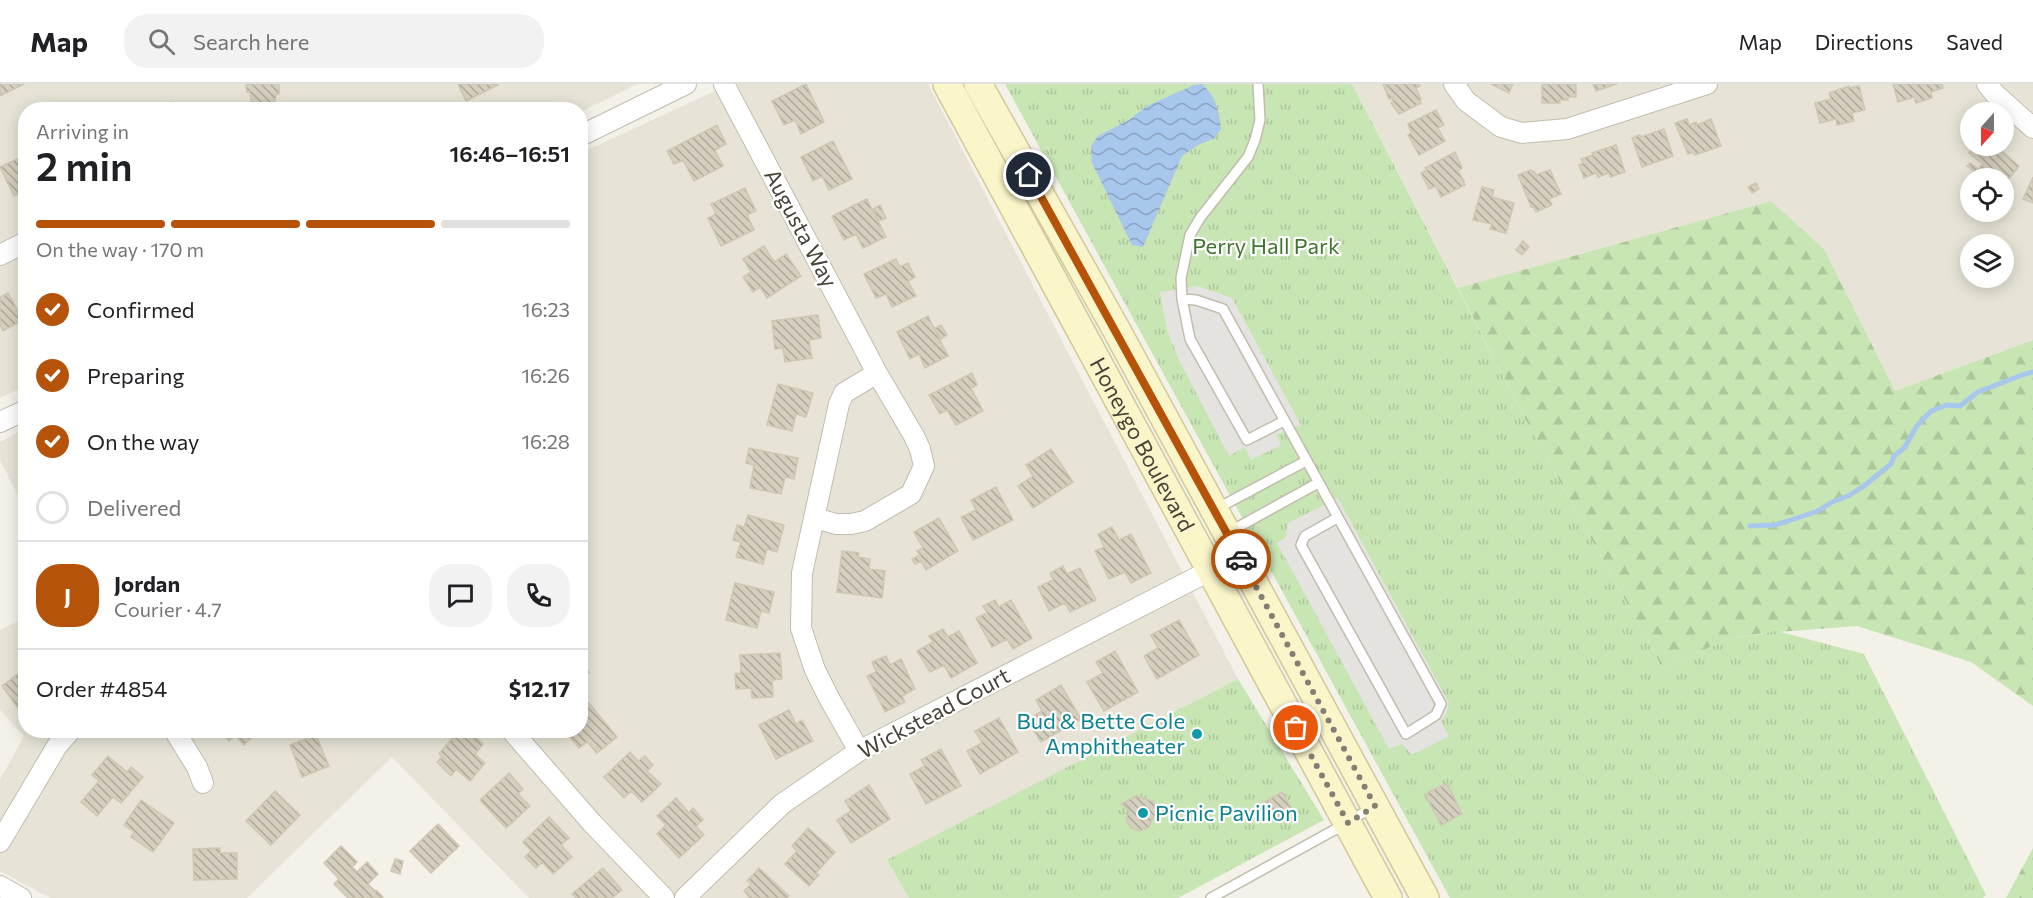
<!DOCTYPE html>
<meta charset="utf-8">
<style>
body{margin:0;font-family:Commissioner,sans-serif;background:#f2f2f2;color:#202124;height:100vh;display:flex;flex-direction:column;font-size:22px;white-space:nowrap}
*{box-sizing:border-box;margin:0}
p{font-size:20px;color:#757577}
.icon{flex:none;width:33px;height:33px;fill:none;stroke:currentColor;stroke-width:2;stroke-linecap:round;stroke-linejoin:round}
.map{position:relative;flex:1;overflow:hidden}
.panel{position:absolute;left:18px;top:18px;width:570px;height:636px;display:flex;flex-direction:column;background:#fff;border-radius:24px;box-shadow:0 3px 15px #0003}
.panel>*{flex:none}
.needle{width:39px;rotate:201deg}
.controls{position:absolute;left:1960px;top:18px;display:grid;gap:12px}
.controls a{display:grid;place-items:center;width:54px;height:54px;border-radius:50%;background:#fff;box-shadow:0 3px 15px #0003;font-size:30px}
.pin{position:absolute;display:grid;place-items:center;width:51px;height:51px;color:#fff;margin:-26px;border:3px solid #fff;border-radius:50%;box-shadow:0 2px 6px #0007}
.courier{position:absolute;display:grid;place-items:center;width:60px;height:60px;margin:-30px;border:4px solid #b45309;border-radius:50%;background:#fff;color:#222;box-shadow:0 2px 8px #0007}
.headline em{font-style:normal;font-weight:600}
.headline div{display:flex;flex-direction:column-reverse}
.headline{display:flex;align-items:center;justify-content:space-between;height:102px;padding:0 18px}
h1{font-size:39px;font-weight:600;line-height:45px}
.bar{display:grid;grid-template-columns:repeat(4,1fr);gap:9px 6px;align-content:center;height:72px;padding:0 18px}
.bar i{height:8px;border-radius:4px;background:#e0e0e0}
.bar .on{background:#b45309}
.bar p{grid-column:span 4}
.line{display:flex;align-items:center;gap:15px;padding:0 18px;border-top:2px solid #e0e0e0}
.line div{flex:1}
.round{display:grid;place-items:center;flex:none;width:63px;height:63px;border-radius:24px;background:#f2f2f2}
ol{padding:0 18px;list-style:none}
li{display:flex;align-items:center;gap:18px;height:66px}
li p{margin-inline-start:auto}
li .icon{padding:6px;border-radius:50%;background:#b45309;color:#fff;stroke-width:4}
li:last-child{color:#757577}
li i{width:33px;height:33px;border:3px solid #e0e0e0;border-radius:50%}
header{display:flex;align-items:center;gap:36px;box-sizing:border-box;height:84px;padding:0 30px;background:#fff;border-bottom:2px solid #e0e0e0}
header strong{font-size:28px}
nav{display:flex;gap:33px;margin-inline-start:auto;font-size:21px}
.search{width:420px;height:54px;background:#f2f2f2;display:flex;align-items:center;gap:15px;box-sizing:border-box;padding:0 21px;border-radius:24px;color:#757577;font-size:22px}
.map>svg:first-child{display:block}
.residential{fill:#e7e4d7;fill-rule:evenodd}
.forest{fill:url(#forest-firs)}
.park{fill:url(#park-tufts)}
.parking{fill:#e5e3e0}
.water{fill:url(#water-waves)}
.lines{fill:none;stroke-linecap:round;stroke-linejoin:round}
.stream{stroke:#a8c7ec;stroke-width:5}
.building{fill:url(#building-back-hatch);stroke:#cfc7b2;stroke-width:1.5}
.service-casing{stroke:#c1bdae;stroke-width:12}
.minor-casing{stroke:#c1bdae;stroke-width:22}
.secondary-casing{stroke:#d0c99a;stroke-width:30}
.service{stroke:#fff;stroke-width:9}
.minor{stroke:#fff;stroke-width:20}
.secondary{stroke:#fbf6ca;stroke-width:27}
.done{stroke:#837f75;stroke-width:6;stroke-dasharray:0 10.8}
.route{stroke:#b45309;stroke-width:8}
.culture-dot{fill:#0f9aa8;stroke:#fff;stroke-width:2}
.labels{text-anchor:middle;stroke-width:4.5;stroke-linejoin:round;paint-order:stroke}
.street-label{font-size:22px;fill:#464237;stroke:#fff}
.park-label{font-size:22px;fill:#3f752e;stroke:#fff}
.culture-label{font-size:22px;fill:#0d838f;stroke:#fff;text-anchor:end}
</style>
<header>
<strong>Map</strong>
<div class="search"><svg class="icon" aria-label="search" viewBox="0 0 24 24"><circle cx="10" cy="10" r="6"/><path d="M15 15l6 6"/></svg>Search here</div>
<nav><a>Map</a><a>Directions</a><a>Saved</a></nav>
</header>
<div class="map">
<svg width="2033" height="814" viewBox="0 0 2033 814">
<defs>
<pattern id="forest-firs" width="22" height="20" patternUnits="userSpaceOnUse" patternTransform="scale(1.5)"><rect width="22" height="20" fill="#c8e5b4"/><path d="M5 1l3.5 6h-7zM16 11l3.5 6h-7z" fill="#adc69b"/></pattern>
<pattern id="park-tufts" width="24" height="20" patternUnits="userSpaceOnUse" patternTransform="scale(1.5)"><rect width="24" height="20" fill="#c8e5b4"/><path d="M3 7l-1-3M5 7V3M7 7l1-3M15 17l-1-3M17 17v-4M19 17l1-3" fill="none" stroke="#adc69b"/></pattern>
<pattern id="water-waves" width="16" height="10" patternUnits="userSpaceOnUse" patternTransform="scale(1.5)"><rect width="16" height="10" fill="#a8c7ec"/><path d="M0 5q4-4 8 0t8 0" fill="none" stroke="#8ba3c0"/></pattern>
<pattern id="building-back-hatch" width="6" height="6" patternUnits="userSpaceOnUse" patternTransform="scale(1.5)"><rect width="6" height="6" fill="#d4cfbe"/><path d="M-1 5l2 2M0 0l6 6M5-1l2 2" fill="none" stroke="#aeaa9b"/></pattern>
</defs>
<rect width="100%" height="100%" fill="#f3f1e8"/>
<path class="residential" d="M0 0H637L581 28 580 26H26L25 302 0 314Z
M730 0H928L1238 595 888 776 909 814H529L392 673 247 814H50L0 787V696L24 652 0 626V546L25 534 26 646H580L581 69Z
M1352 0H2033V256L1895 307 1824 165 1771 117 1458 204ZM1971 28H2004V62H1971ZM1971 94H2004V128H1971ZM1971 160H2004V194H1971Z
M25 344V426L0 376V358Z"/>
<path class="forest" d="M1771 117 1824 165 1895 307 2033 256V622L1971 578 1857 542 1763 549 1728 555 1663 585 1522 329 1458 204Z
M2033 764V814H2006Z"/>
<path class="park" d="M1005 0H1352L1522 329 1663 585 1728 555 1777 547 1864 570 1986 811 1983 814H1450Z
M1238 595 1324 736 1178 814H909L887 776Z"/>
<path class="parking" d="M1198 202 1232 214 1301 341 1276 351 1281 361 1251 376 1245 363 1229 372 1180 278 1167 246 1160 208Z
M1338 414 1449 619 1447 628 1441 638 1449 652 1412 671 1402 660 1389 665 1277 459 1286 453 1288 439Z"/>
<path class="water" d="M1202 0C1216 12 1219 27 1221 45L1215 54 1198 61 1182 72 1143 163 1132 161 1092 79 1091 62 1098 52 1129 36 1147 22 1194 1Z"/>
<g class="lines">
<path class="stream" d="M1750 442 1775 441 1788 437 1818 427 1832 418 1848 412 1864 402 1891 380 1894 372 1905 363 1916 343 1931 327 1947 321 1960 322 1978 308 2022 291 2033 288"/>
</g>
<path class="building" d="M0 0H24L0 12Z
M246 0H279V10H276L274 26H252L250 7 247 8Z
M458 0H498V1L466 17Z
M806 0 824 38 801 50 795 36 784 41 772 17Z
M1383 0H1419L1420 2 1416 4 1421 15 1420 16 1421 19 1399 30 1391 19 1393 17 1391 14 1389 15Z
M1491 0H1513L1509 9Z
M1542 0H1576V13H1568V16H1559L1560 19H1542Z
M1593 0H1617L1596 7Z
M1893 0H1942L1943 4 1931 8 1932 14 1916 19 1914 13 1898 18Z
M1849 2V4L1859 2 1865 26 1852 29 1854 37 1837 41 1836 35 1820 39 1815 19 1831 15 1829 9Z
M171 18 174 26H154Z
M1436 26 1444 41 1438 44 1445 57 1419 71 1408 51 1411 49 1408 40Z
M1687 35 1689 41 1696 38 1697 41 1711 35 1721 62 1695 71 1694 68 1688 70 1675 39Z
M717 41 726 60 715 66 723 82 694 97 683 76 674 80 667 67Z
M1664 45 1673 72 1642 83 1632 54 1640 51 1641 53Z
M833 57 852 95 829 106 822 92 813 97 801 73Z
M1616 61 1625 88 1610 93 1609 89 1598 93 1596 89 1584 94 1579 81 1583 79 1581 75 1593 71 1592 69Z
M1975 62H1989L1994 65 1996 62 2019 82 2004 101V94H1996L1994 93 1992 94H1983L1967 82 1970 79 1978 85 1983 80 1969 69Z
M1455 68 1462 84 1458 87 1464 97H1463L1465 101 1441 113 1436 102 1429 105 1421 89 1427 86 1425 84Z
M26 71V106L14 112 0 83Z
M1531 86 1532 88 1534 87 1537 92 1538 90 1550 86 1561 110 1549 115 1552 121 1536 128 1533 122 1531 123 1518 91Z
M2033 93V119L2023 115Z
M1756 99 1759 105 1752 109 1748 103Z
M1482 103 1494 106 1492 113 1514 119 1506 149 1490 145 1492 140 1473 136Z
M745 104 756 127 747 131 754 146 721 162 708 134 716 130 711 120Z
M867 115 886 153 863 164 856 150 844 156 832 132Z
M880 121 886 134 879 137 873 125Z
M1523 157 1529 163 1522 171 1516 166Z
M764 162 774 178 786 170 801 192 767 214 760 203 753 208 743 193 751 188 743 175Z
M896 175 900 183 908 179 915 193 908 197 916 212 892 223 886 210 876 214 864 190Z
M8 209 23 236 3 247 0 241V213Z
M818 231 821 254 809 256 812 274 785 278 783 264 775 265 772 237Z
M928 232 948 272 925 284 919 270 910 275 897 248Z
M941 241 947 251 941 255 935 244Z
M972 289 977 301 971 304 983 327 956 341 947 326 940 330 929 311Z
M778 300 813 309 806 333 796 330 792 347 767 341Z
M749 364 798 374 794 395 785 393 781 410 750 404 754 381 746 379Z
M1051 365 1073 398 1033 424 1018 402 1033 392 1026 381Z
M996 403 1013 436 973 456 961 433 976 426 971 416Z
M748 431 784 441 777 468 767 465 763 480 736 473 741 458 733 456 737 441 744 443Z
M939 434 958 467 926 486 921 477 915 480 912 475 920 471 917 467 923 464 914 448Z
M1112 443 1119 456 1131 450 1151 489 1131 499 1125 488 1109 495 1095 467 1104 463 1098 450Z
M842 467 859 469 858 473 870 475 869 485 885 487 882 514 837 508Z
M1063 482 1067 490 1080 484 1096 516 1070 528 1065 519 1049 527 1038 503 1053 496 1050 489Z
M735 499 774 508 769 529 761 527 757 544 726 536Z
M995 516 999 523 1011 516 1032 554 1013 565 1007 555 992 563 976 534 987 529 983 522Z
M1179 536 1199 571 1157 595 1144 572 1158 564 1151 551Z
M943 545 948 553 959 547 977 579 951 594 944 581 930 588 917 567 933 558 929 552Z
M1115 567 1138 608 1104 627 1087 598 1103 589 1096 578Z
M780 569 782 595 772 596 773 613 752 614 751 604 736 605 735 590 741 589 740 571Z
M580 571 589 589 580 593Z
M886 572 890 581 901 575 915 605 902 612 905 618 885 628 867 592 876 588 872 578Z
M26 584V622L20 627 2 602Z
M1061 601 1081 635 1041 658 1027 636 1042 627 1036 616Z
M588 618 617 653 597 669 587 658 579 664 564 646H580V625Z
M789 626 796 640 802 636 813 657 776 675 759 641Z
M999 634 1018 668 980 690 967 667 982 659 975 647Z
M219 646H259L244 661 235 651 229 657Z
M459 646H467L483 660 475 670 485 679 470 697 439 670Z
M316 651 329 682 302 693 290 661Z
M941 665 961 702 926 720 910 690 925 682 921 676Z
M630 668 638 677 645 672 653 681 647 687 661 700 642 718 631 707 624 714 604 693Z
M108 672 127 688 131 683 143 693 121 719 113 713 97 732 81 718 99 697 92 691Z
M442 673 456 686 451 692 437 678Z
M509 689 523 705 518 710 530 722 506 744 480 716Z
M1447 699 1462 730 1441 741 1425 710Z
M869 701 890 735 851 759 837 736 851 727 845 717Z
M275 707 300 731 271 761 246 737Z
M1282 708 1292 725 1273 736 1263 719Z
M1136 712 1153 717 1160 732 1153 733 1149 743 1140 747 1131 744 1126 735 1129 726 1121 720Z
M676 714 689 729 693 724 703 736 696 742 704 751 679 774 657 750 666 741 657 732Z
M141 716 174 739 153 768 131 753 134 748 124 741Z
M549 733 569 754 561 761 572 773 553 790 542 778 536 784 525 773 531 767 523 758Z
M438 740 459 762 431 789 410 767Z
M808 744 835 768 816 789 819 791 809 802 785 780 797 767 792 762Z
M341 762 357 778 352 783 357 788 367 778 378 790 368 800 375 807 376 806 383 813 382 814H348L334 800 339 795 324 779Z
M220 764V769H237V795L194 796 193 765Z
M395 775 403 777 400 790 391 787Z
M603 784 622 806 612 814H576L572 810Z
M759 784 789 812 787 814H750L744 807 751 800 747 797Z"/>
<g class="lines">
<defs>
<path id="service" d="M1258 0 1260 36 1255 56 1248 73 1200 134 1190 151 1181 194 1182 215 1196 216 1223 225 1441 620 1436 631 1406 650 1301 461 1305 452 1337 434
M1182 215 1190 255 1247 356 1284 337
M1216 425 1306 377
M1229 448 1318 399
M1211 814 1336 745 1373 723"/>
<path id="minor" d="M724 0 877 289 914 352 920 365 924 382 911 410 865 437 851 440H836L815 434
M1454 0 1466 17 1501 43 1522 49 1567 45 1707 0
M1987 0 1995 10 2033 44
M580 52 686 0
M0 171 26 158
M0 338 26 326
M174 646 197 683 203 699
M511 646 592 739 664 814
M859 667 829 614 815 586 801 544 802 489 839 320 844 309 877 289
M0 758 57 662 71 646
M0 802 21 814
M685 814 782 720 859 667 1211 486"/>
<g id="secondary">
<path id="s1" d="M947 0 1388 814"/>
<path d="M978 0 1116 245 1425 814"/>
</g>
</defs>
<use href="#service" class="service-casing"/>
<use href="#minor" class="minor-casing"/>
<use href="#secondary" class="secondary-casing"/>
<use href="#service" class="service"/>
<use href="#minor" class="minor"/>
<use href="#secondary" class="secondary"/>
</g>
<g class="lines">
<path class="done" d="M1241 475 1375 722 1348 739 1296 644"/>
<path class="route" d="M1029 91 1241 475"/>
</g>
<g class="culture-dot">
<circle cx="1197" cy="650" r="6"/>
<circle cx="1143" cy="729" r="6"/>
</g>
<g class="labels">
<g class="street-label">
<text transform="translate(801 144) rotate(62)" y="8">Augusta Way</text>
<text dy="8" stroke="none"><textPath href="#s1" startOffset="410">Honeygo Boulevard</textPath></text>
<text transform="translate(934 629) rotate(-28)" y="8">Wickstead Court</text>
</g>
<g class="park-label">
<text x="1266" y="170">Perry Hall Park</text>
</g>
<g class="culture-label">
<text x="1185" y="645">Bud &amp; Bette Cole<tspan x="1185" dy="25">Amphitheater</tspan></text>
<text x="1155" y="737" text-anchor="start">Picnic Pavilion</text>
</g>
</g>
</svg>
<div class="controls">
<a><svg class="needle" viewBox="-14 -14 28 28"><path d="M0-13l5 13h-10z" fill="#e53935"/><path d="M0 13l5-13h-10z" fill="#757577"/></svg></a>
<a><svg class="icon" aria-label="locate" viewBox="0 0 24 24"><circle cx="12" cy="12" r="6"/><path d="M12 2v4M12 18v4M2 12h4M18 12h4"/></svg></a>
<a><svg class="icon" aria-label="layers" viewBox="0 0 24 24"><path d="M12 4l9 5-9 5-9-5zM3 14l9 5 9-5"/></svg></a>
</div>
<div class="pin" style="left:1296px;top:644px;background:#ea580c"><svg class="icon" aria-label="bag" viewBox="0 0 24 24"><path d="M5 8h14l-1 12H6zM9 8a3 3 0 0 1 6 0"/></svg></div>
<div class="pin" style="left:1029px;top:91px;background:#1f2937"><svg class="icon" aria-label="home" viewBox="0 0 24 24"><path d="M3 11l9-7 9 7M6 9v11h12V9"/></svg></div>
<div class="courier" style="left:1241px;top:475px"><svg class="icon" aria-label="car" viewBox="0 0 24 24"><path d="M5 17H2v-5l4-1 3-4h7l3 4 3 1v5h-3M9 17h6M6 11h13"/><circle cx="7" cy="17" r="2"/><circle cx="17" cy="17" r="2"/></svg></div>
<section class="panel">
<div class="headline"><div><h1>2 min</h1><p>Arriving in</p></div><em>16:46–16:51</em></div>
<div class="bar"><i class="on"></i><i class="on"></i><i class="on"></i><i></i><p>On the way · 170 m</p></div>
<ol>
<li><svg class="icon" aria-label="check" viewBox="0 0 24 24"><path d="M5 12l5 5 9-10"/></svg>Confirmed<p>16:23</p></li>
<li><svg class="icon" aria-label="check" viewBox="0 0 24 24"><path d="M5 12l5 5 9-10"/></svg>Preparing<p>16:26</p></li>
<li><svg class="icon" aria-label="check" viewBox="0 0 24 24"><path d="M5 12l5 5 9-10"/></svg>On the way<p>16:28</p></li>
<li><i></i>Delivered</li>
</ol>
<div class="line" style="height:108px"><b class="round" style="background:#b45309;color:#fff">J</b><div><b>Jordan</b><p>Courier · 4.7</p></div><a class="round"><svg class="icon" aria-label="chat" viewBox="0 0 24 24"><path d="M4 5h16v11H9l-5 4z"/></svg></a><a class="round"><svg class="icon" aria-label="phone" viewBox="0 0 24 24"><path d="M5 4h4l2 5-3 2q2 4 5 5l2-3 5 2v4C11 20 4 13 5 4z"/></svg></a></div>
<div class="line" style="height:78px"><div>Order #4854</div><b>$12.17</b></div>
</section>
</div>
